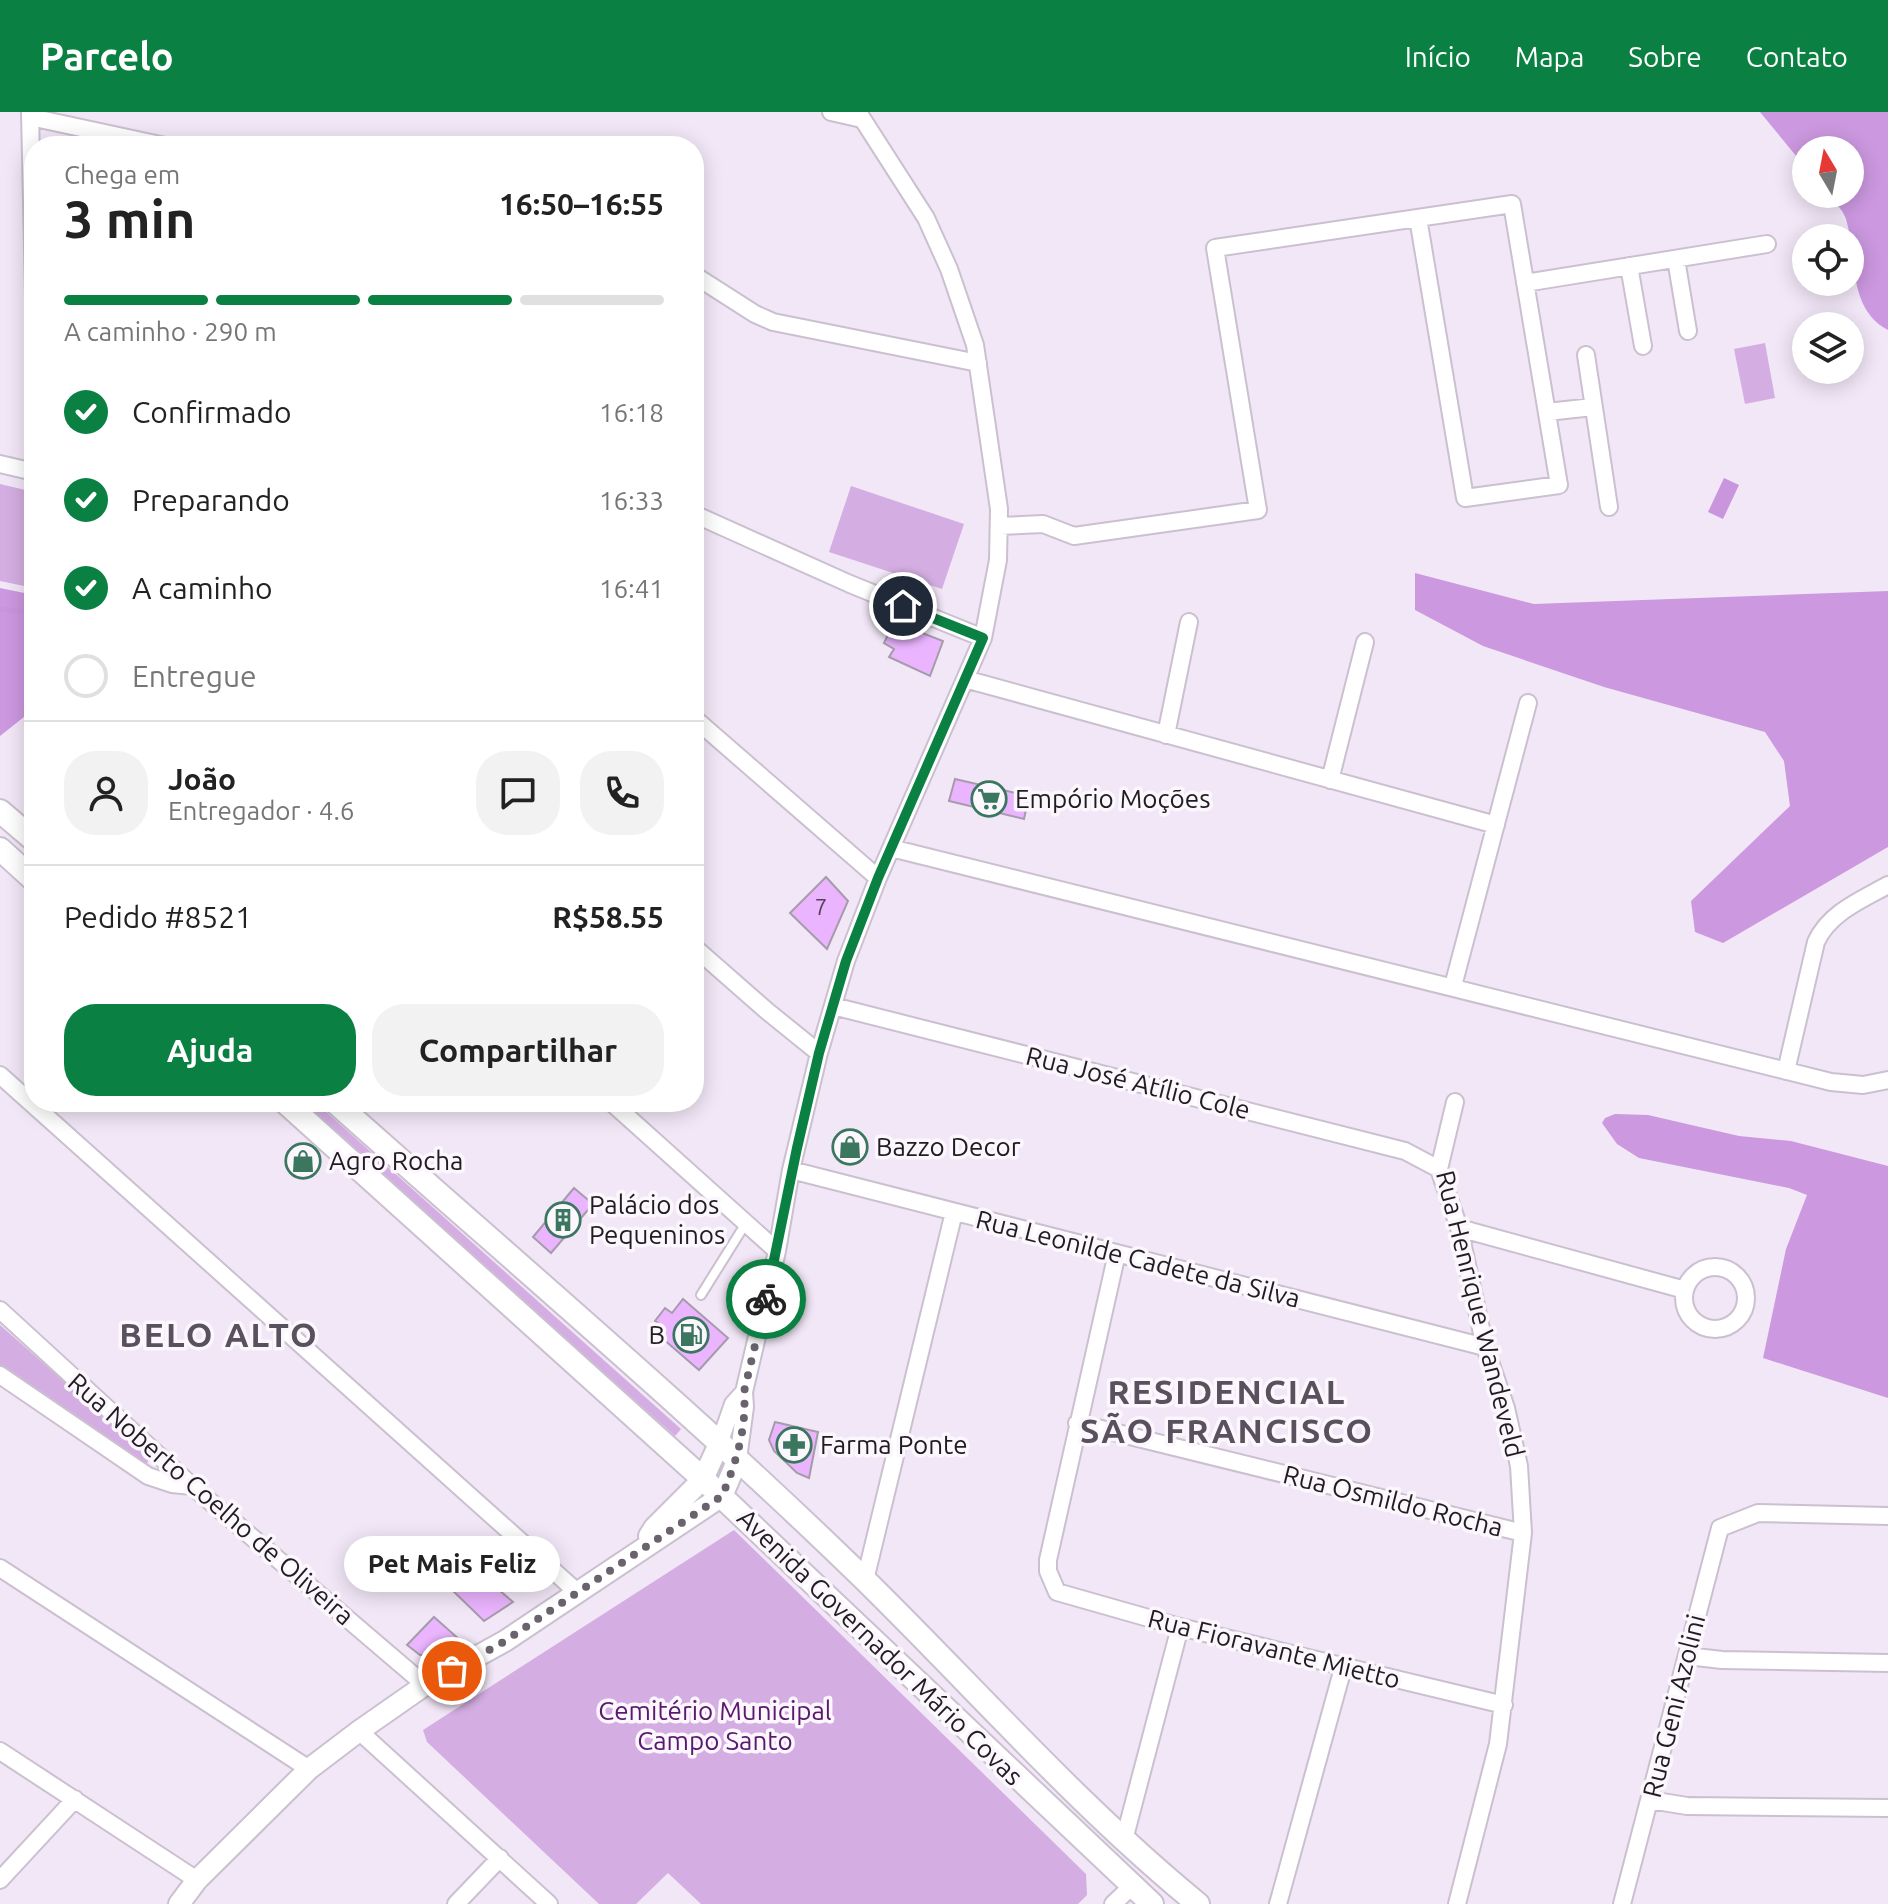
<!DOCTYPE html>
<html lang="pt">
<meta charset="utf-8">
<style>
body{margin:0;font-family:Ubuntu,sans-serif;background:#f2f2f2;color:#222;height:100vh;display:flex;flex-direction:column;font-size:30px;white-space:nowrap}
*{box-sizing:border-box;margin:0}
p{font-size:26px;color:#767676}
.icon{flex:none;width:44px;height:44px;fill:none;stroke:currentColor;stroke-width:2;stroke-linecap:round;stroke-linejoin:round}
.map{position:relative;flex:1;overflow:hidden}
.drawer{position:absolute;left:24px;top:24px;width:680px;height:976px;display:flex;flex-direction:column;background:#fff;border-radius:32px;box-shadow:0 4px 20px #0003}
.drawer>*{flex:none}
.needle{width:52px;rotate:350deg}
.controls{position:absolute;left:1792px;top:24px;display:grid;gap:16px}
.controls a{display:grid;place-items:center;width:72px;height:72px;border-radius:50%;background:#fff;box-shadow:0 4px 20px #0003;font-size:40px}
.pin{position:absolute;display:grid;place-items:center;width:68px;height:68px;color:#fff;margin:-34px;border:4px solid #fff;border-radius:50%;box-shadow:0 2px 8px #0007}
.courier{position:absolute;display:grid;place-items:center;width:80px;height:80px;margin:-40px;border:6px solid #0b8043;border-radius:50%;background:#fff;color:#222;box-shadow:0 2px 10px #0007}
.bubble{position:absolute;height:56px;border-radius:28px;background:#fff;box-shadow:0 4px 20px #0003;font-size:26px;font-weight:700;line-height:56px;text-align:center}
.head em{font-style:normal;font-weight:700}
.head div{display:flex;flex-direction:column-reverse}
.head{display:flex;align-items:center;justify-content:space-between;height:136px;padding:0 40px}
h1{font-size:52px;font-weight:700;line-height:60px}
.bar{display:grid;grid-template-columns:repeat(4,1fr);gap:12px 8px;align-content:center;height:96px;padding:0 40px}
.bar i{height:10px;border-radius:6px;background:#e0e0e0}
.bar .active{background:#0b8043}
.bar p{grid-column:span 4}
.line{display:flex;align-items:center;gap:20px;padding:0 40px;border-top:2px solid #e0e0e0}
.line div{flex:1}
.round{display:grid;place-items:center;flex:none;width:84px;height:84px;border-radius:32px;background:#f2f2f2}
ol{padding:0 40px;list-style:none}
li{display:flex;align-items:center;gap:24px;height:88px}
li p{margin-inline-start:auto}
li .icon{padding:8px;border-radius:50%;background:#0b8043;color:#fff;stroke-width:4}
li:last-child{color:#767676}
li i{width:44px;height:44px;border:4px solid #e0e0e0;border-radius:50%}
.cta{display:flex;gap:16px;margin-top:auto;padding:16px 40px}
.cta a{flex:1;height:92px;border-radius:32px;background:#0b8043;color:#fff;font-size:32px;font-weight:700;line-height:92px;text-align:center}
.cta a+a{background:#f2f2f2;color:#222}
header{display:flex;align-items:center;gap:48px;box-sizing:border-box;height:112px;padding:0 40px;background:#0b8043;color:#fff}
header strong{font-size:38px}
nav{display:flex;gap:44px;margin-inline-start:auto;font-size:28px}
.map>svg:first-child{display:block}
.green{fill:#d4aee2}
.forest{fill:#cc98e0}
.water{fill:#c995dd}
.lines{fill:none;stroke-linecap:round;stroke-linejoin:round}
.stream{stroke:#c995dd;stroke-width:5}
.building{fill:#eab4fe;stroke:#a69baa;stroke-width:2}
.service-casing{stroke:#cbc0cf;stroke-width:12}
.minor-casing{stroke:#cbc0cf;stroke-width:20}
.tertiary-casing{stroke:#cbc0cf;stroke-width:24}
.secondary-casing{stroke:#cbc0cf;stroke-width:26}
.service{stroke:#fff;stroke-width:8}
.minor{stroke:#fff;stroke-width:16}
.tertiary{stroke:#fff;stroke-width:20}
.secondary{stroke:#fff;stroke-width:22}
.done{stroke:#6a636d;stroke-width:8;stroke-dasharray:0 14.4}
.route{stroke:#0b8043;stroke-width:10}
.labels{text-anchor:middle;stroke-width:7;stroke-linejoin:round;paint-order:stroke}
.number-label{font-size:22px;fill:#524259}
.poi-label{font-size:26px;fill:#201c22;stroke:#fbf7fd;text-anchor:start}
.street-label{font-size:26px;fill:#201c22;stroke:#fbf7fd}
.park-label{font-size:26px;fill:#5a196f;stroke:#fbf7fd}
.district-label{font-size:34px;font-weight:bold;letter-spacing:2px;fill:#5a515e;stroke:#fbf7fd}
</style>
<header>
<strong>Parcelo</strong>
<nav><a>Início</a><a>Mapa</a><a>Sobre</a><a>Contato</a></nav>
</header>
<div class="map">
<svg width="1888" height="1792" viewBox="0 0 1888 1792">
<rect width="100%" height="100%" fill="#f2e7f7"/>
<path class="green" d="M1765 231 1775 286 1745 292 1734 237Z
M0 372 34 380V476L0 469Z
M851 374 964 412 942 477 829 440Z
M299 990H315L681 1317 675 1324Z
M0 1213 149 1344 147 1353 140 1354 0 1254Z
M734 1418 1086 1762 1087 1783 1078 1792H701L668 1761 636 1792H599L427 1630 423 1618Z"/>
<path class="forest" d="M1760 0H1888V218C1847 197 1857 143 1846 107 1843 98 1834 89 1828 82H1850V38H1806V56Z
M1415 461 1534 492 1888 479V735L1723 831 1695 820 1691 789 1790 694 1784 649 1765 620 1604 575 1483 534 1415 498Z
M0 476 34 483V597L0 624Z
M1615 1002 1648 1003 1739 1024 1791 1029 1888 1054V1286L1763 1246 1786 1137 1807 1083 1789 1076 1639 1046 1617 1032 1602 1011 1605 1006Z"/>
<path class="water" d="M1724 366 1739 373 1723 407 1708 400Z"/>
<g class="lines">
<path class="stream" d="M0 497 34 501"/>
</g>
<path class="building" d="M894 510 943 529 930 564 889 545 894 537 884 531Z
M955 667 1029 684 1024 707 949 689Z
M826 765 848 789 827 837 790 801Z
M574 1076 593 1092 551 1141 533 1125Z
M683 1187 728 1226 699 1258 655 1220 661 1213 655 1209 665 1196 672 1201Z
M775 1310 818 1320 809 1366 797 1361 774 1339 769 1328Z
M470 1453 513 1490 484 1509 449 1475Z
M434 1505 460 1528 434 1543H420L407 1533Z"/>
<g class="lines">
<defs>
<path id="service" d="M701 1183 746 1111"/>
<path id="minor" d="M30 0 34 181
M831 0 862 7
M30 5 165 34
M1676 147 1688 219
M1629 154 1643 234
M694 163 755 202 773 210 978 251
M1525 171 1767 132
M1586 243 1609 395
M1547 300 1593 295
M0 352 34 360
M694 402 850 472 983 526
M999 414 1043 412 1074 424 1258 398 1215 136 1512 92 1559 373 1465 386 1418 106
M965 567 1496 713
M694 606 878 766
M1166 623 1189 510
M1330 668 1365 530
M891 736 1831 970 1863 973 1888 968
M694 835 767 899 819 941
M1453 874 1528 591
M833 894 1405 1039 1439 1057
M1786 959 1816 830C1829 801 1861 788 1888 773
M0 963 576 1479
M611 990 777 1139
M1455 990 1439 1057 1459 1116 1485 1235 1506 1296 1519 1354 1523 1421 1498 1632 1457 1792
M791 1058 1485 1235
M1459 1116 1685 1178
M1117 1141 1048 1448V1459L1057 1480 1180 1515 1504 1593
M1684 1186a31 31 0 1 1 62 0a31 31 0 1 1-62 0Z
M0 1198 192 1374 425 1573
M0 1263 148 1364 172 1372 192 1374
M1077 1311 1523 1421
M719 1332 733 1292 744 1280
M738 1347 745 1295 744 1280 777 1139 791 1058 819 941 846 849 878 766 983 526 998 448 999 397 975 233 949 157 926 106 858 0
M0 1456 309 1657
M865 1468 954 1100
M1687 1544 1722 1548 1888 1551
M359 1619 549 1792
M0 1639 197 1768
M1650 1688 1687 1694 1888 1696
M1124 1728 1180 1515
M0 1768 75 1687
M456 1792 500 1746
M1113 1792 1131 1775
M1278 1792 1343 1556
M1622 1792 1720 1416 1758 1401 1888 1404"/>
<path id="tertiary" d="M649 1424 654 1416 703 1367 719 1332
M179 1792 197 1768 309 1657 359 1619 425 1573 505 1529 722 1384 738 1347"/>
<path id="secondary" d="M0 699 34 728
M0 737 34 768
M285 990 703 1367 1152 1792
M335 990C512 1148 695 1302 865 1468 975 1576 1078 1694 1198 1792"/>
</defs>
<use href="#service" class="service-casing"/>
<use href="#minor" class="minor-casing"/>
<use href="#tertiary" class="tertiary-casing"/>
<use href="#secondary" class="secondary-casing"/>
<use href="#service" class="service"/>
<use href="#minor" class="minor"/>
<use href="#tertiary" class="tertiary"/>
<use href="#secondary" class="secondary"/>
</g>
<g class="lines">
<path class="done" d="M452 1559 505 1529 722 1384C736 1351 747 1316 744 1280L766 1187"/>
<path class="route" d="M766 1187 797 1036 819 941 846 849 878 766 983 526 903 494"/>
</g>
<defs>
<symbol id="supermarket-ring" viewBox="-11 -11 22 22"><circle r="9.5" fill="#fbf7fd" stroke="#3b765f" stroke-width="1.5"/><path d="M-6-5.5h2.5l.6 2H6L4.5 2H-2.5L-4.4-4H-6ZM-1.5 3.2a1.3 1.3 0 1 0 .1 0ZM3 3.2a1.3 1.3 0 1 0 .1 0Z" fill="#3b765f"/></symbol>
<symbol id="shop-ring" viewBox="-11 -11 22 22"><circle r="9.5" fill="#fbf7fd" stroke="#3b765f" stroke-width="1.5"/><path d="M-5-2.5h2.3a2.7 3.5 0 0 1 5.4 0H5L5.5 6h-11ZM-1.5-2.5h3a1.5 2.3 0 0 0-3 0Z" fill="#3b765f"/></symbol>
<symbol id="building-ring" viewBox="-11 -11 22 22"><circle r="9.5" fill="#fbf7fd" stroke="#3b765f" stroke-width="1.5"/><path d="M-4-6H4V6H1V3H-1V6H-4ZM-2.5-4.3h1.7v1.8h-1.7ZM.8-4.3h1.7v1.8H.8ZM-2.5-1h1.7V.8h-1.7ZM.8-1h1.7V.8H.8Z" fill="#3b765f"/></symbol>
<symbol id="fuel-ring" viewBox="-11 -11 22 22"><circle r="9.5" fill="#fbf7fd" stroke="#3b765f" stroke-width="1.5"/><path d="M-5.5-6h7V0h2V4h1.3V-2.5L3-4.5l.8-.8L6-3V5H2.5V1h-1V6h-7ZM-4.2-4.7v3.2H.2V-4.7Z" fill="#3b765f"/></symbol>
<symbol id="pharmacy-ring" viewBox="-11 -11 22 22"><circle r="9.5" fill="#fbf7fd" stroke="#3b765f" stroke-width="1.5"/><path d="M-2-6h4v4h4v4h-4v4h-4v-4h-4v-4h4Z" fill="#3b765f"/></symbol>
</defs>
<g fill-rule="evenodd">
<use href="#supermarket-ring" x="969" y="667" width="40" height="40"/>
<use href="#shop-ring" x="830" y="1015" width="40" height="40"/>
<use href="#shop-ring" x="283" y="1029" width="40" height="40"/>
<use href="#building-ring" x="543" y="1088" width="40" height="40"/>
<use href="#fuel-ring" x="671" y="1203" width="40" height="40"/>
<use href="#pharmacy-ring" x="774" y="1313" width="40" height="40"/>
</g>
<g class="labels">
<g class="number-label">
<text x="821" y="803">7</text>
</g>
<g class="poi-label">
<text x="1015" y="696">Empório Moções</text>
<text x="876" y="1044">Bazzo Decor</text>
<text x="329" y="1058">Agro Rocha</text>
<text x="589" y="1102">Palácio dos<tspan x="589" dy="30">Pequeninos</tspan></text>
<text x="665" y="1232" text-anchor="end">B</text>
<text x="820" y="1342">Farma Ponte</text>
</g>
<g class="street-label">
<text transform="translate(1138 971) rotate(14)" y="9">Rua José Atílio Cole</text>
<text transform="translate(1138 1147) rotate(14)" y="9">Rua Leonilde Cadete da Silva</text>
<text transform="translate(1480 1202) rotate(76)" y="9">Rua Henrique Wandeveld</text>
<text transform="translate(211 1387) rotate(41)" y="9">Rua Noberto Coelho de Oliveira</text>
<text transform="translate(1393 1389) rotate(14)" y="9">Rua Osmildo Rocha</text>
<text transform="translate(880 1535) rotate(44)" y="9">Avenida Governador Mário Covas</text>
<text transform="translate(1274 1537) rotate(14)" y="9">Rua Fioravante Mietto</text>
<text transform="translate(1674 1594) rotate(-76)" y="9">Rua Geni Azolini</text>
</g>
<g class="park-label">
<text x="715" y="1608">Cemitério Municipal<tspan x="715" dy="30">Campo Santo</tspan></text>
</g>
<g class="district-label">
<text x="219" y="1235">BELO ALTO</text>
<text x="1227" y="1292">RESIDENCIAL<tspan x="1227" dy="39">SÃO FRANCISCO</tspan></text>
</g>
</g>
</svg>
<div class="controls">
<a><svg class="needle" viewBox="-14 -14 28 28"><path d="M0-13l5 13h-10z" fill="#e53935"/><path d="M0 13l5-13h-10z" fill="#767676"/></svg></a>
<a><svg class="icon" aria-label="locate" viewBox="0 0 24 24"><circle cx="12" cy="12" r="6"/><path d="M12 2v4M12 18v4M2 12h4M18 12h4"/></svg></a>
<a><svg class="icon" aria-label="layers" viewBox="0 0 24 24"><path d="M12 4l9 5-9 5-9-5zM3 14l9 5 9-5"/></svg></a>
</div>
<div class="pin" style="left:452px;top:1559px;background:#ea580c"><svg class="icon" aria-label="bag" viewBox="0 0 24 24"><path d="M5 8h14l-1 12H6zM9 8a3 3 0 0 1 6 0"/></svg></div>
<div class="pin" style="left:903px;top:494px;background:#1f2937"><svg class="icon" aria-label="home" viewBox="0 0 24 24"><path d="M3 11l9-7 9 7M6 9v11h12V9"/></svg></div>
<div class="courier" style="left:766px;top:1187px"><svg class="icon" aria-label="bike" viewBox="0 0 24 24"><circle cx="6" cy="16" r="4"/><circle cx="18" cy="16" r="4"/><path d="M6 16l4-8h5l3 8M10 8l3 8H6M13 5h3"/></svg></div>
<div class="bubble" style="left:344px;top:1424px;width:216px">Pet Mais Feliz</div>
<section class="drawer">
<div class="head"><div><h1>3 min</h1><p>Chega em</p></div><em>16:50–16:55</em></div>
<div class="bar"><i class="active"></i><i class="active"></i><i class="active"></i><i></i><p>A caminho · 290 m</p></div>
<ol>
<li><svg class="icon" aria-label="check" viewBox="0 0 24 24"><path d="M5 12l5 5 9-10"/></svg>Confirmado<p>16:18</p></li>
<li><svg class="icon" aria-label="check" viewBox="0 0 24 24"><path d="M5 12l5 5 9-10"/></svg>Preparando<p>16:33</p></li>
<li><svg class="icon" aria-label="check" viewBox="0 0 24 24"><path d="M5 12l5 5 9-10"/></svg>A caminho<p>16:41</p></li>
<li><i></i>Entregue</li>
</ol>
<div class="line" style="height:144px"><a class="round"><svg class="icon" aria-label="person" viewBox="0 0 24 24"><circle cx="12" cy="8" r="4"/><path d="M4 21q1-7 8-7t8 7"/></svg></a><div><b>João</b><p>Entregador · 4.6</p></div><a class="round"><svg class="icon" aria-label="chat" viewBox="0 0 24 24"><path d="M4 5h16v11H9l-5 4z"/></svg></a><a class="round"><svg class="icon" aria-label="phone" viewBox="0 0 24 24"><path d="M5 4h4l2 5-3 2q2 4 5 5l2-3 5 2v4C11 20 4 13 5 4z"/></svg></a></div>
<div class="line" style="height:104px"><div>Pedido #8521</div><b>R$58.55</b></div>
<div class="cta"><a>Ajuda</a><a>Compartilhar</a></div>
</section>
</div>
